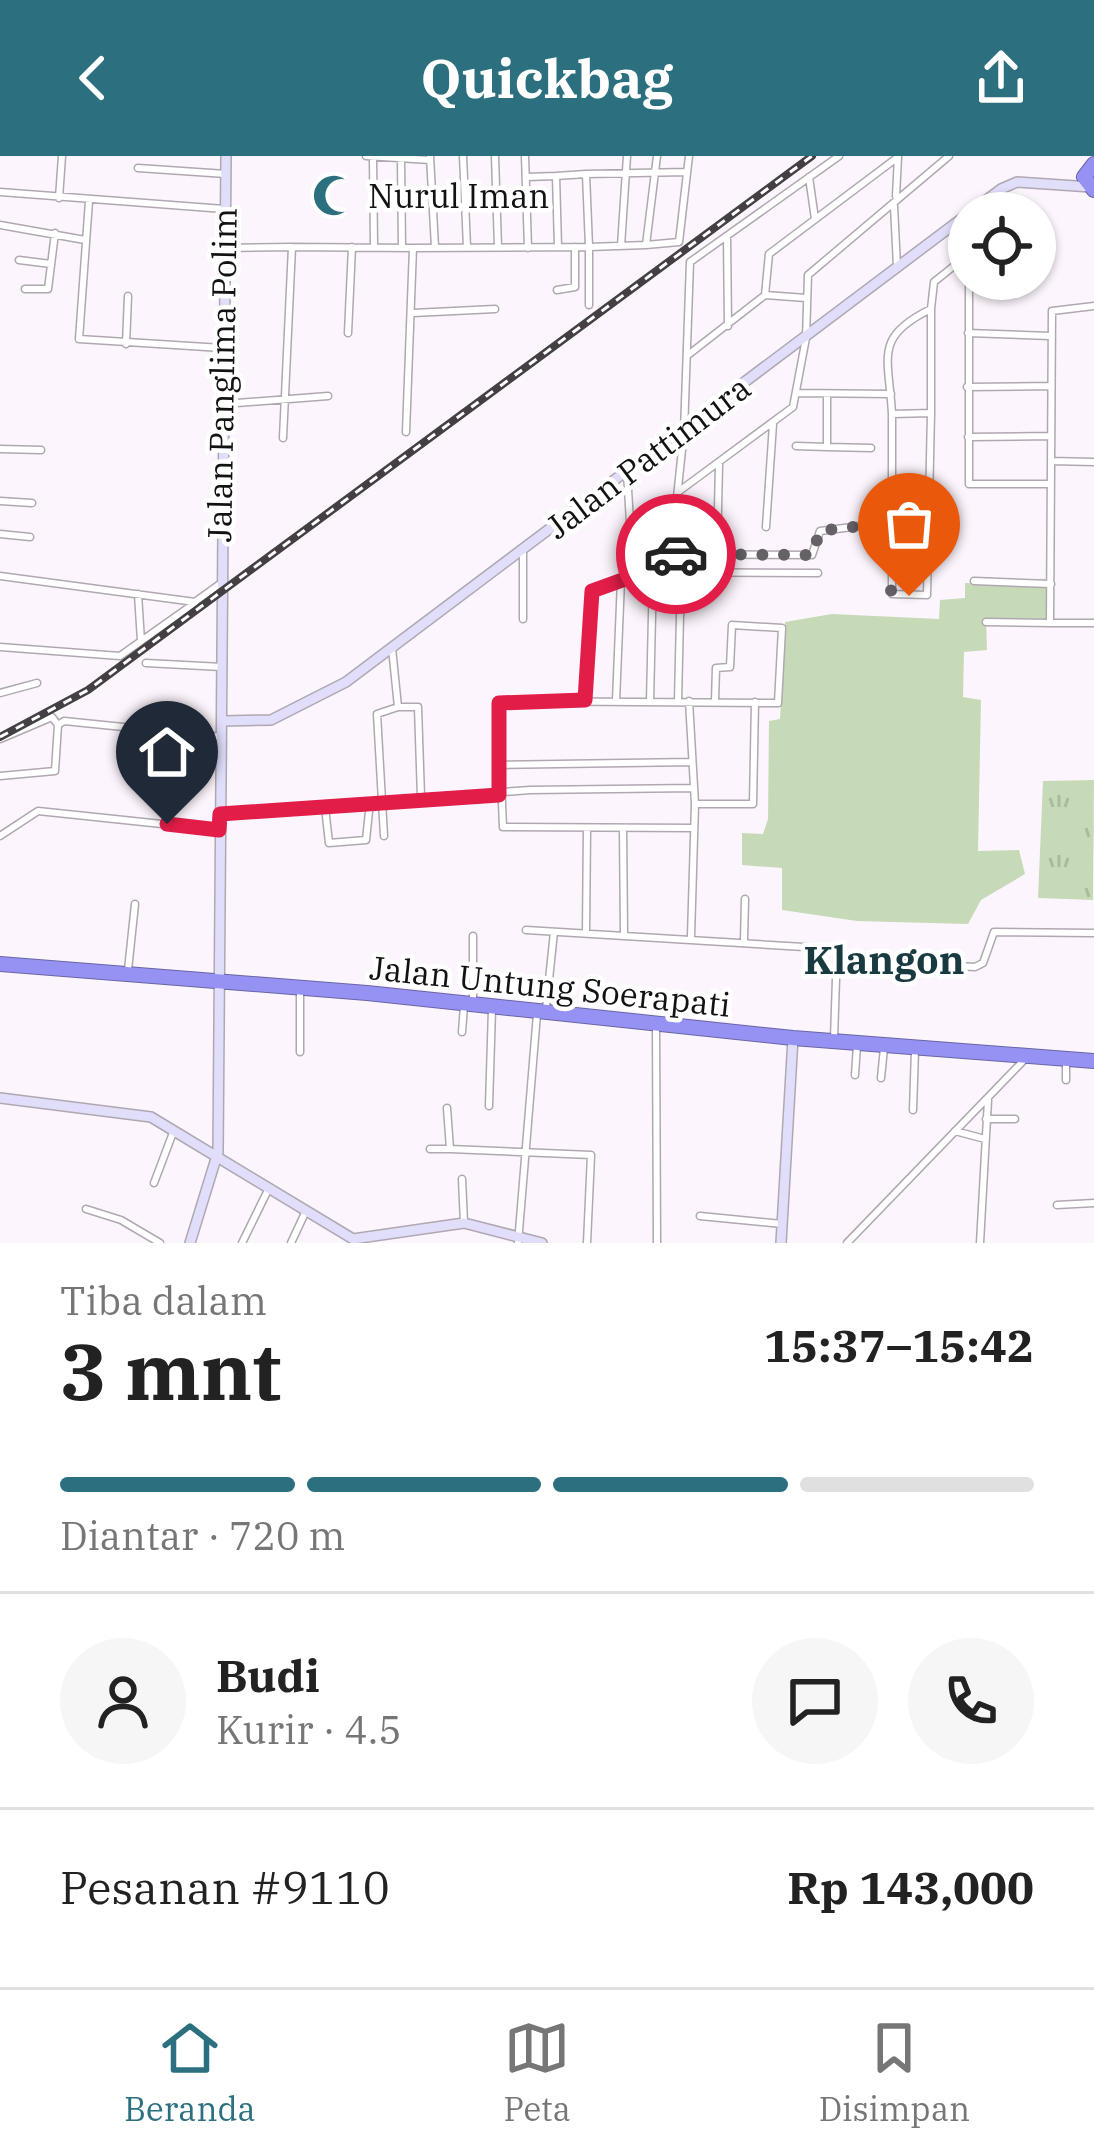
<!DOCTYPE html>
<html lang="id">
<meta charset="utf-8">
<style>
body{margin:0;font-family:"IBM Plex Serif",serif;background:#f6f6f6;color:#222;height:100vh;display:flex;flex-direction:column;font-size:45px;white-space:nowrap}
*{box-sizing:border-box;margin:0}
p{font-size:39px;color:#767676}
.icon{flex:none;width:66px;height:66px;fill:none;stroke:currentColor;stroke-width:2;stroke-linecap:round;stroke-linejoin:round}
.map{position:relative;height:1087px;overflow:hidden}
.side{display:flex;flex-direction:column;background:#fff;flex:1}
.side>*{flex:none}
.controls{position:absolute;left:948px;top:36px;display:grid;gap:24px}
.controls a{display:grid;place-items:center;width:108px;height:108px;border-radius:50%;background:#fff;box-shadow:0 3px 9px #0004;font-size:60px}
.pin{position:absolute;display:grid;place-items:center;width:102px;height:102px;color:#fff;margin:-123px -51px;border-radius:50% 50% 50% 0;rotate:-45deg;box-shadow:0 0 12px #0007}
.pin .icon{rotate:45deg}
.courier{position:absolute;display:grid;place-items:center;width:120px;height:120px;margin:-60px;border:9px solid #e11d48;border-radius:50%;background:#fff;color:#222;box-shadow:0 3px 15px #0007}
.head em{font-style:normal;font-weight:800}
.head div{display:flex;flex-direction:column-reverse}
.head{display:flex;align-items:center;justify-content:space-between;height:204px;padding:0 60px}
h1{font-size:78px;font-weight:800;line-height:90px}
.bar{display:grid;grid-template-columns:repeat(4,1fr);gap:18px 12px;align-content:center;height:144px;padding:0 60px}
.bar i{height:15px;border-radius:9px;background:#e0e0e0}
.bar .active{background:#2c7080}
.bar p{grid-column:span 4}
.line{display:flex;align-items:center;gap:30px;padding:0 60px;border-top:3px solid #e0e0e0}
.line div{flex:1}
.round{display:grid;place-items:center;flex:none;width:126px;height:126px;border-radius:63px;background:#f6f6f6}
header{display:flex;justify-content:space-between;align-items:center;height:156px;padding:0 60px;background:#2c7080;color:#fff;font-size:54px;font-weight:800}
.menu{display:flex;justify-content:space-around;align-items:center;height:168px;border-top:3px solid #e0e0e0;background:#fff;font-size:33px;color:#767676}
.menu a{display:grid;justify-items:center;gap:6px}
.menu .active{color:#2c7080}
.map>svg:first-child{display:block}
.grass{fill:#c7dab8}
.park{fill:url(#park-tufts)}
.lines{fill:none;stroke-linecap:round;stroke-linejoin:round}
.street-casing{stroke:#b0a8b0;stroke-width:9}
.secondary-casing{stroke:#b0a8b0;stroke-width:12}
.highway-casing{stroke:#6865a5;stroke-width:16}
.street{stroke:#fff;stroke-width:6}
.secondary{stroke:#e0defb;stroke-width:9}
.highway{stroke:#9692f3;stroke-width:14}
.rail-casing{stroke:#433f43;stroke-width:8}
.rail{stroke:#fff;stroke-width:3;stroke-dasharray:9;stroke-linecap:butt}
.done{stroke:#666166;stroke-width:12;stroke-dasharray:0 21.6}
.route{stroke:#e11d48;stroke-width:15}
.labels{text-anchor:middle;stroke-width:9;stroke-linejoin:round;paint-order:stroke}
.poi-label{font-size:33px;fill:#141114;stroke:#fff;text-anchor:start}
.street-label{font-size:33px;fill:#141114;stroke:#fff}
.quarter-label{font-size:39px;font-weight:bold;fill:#193a41;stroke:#fff}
</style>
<header><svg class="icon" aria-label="back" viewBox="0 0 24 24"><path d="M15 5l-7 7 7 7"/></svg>Quickbag<svg class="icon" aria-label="share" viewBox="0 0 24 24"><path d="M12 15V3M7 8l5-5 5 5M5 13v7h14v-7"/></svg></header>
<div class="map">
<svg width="1094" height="1087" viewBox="0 0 1094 1087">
<defs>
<pattern id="park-tufts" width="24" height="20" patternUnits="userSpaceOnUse" patternTransform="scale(3)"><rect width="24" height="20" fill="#c7dab8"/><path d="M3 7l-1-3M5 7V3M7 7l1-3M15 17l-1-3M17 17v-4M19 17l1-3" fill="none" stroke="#aaba9d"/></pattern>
</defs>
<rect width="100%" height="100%" fill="#fdf5fd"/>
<path class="grass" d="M965 427 1049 430 1047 463 986 462 987 494 964 496 963 541 981 544 978 695 1019 694 1025 718 981 744 968 768 857 765 782 754V712L742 709V677L763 678 768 663 769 565 780 563 785 466 832 458 939 463 940 444 965 442Z"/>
<path class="park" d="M1094 624 1093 744 1038 742 1043 625Z"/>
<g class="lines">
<defs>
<path id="street" d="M366 0 430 4
M430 0 435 91
M463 0 467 91
M495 0 498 91
M525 0 528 92
M657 0 646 89 679 86 689 0
M373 4 374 90
M401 4 402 92
M138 12 226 18
M526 21 556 20
M809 21 815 63
M0 36 224 53
M59 42 62 0
M89 45 79 183 222 192
M894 50 897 110
M0 69 85 84
M727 80 728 170
M621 90 627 0
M558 91 556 20 586 18
M223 92 292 91
M19 104 51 108
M969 122V328H1050
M25 133H48L55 77
M557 134 575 131V91
M765 139 769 98 898 1 896 40
M589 149V91L646 89
M1094 150 1052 155 1050 467H1094
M413 157 495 153
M348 177 352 91
M968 177 1050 180
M126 188 128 140
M688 199 765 139 806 142
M967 231 1051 230
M796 237 891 238
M827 238V291L871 292
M224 248 328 240
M931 257V153
M406 276 413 92 589 91 586 18 687 16
M968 281 1051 280
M283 282 292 91 413 92
M796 290 827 291
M0 293 41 294
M1051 305 1094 306
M627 317 632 399 671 398 684 275 690 106 839 0
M678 336 793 251 806 182 808 119 949 0
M0 345 32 347
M892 366V258
M766 371 773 268
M0 378 30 381
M671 398 812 399 820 375 892 366V438L927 439 931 257 892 258C889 201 873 181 931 153L934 126 969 98
M717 398 719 308
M632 416 818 417
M0 420 195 446 220 428
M974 425 1051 428
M138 438 141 485
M523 463V395
M986 466 1050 467
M0 491 120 500 195 447
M146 507 222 511
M0 537 37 527
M585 544 590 440 596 432 628 422 632 399
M616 545 621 424
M678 545 681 417
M689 545 695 648 691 780
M650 546 653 417
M398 551H418L421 641
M0 583 52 561 58 569
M497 609 692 606
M0 620 55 615 58 569 64 565 222 581
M695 648H753L755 546
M325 651 329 687 366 684 370 646
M220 657 530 634 694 632
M694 672 503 671 498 551 507 545 778 547 782 472 732 469 730 511 716 512 715 545
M623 673 624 778
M0 680 38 655 219 674
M384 680 377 558 398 551 392 492
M526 774 837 793 834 883
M586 776 587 672
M744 784 745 743
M838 803 975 811 983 807 994 776 1094 777
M128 814 135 748
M300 833V896
M473 847V780
M546 852 554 776
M656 870 657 1087
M462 876 464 850
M855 919 857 889
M881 922 884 892
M1066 924V904
M489 950 492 853
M447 952 450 993 591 999 587 1087
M913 954 915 894
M986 963H1015
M955 975 985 983
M430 993H450
M462 1023 464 1067
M154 1027 174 974
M1057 1049 1094 1047
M86 1053 121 1064 160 1087
M700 1060 782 1068
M242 1087 269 1032
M291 1087 305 1057
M518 1087 537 858
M847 1087 1024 904
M980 1087 988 944"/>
<path id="secondary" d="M223 565 271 564 346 526 1001 33 1017 26 1091 31
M0 942 151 961 353 1083 464 1067 542 1087
M190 1087 218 996 226 0
M781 1087 793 882"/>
<path id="highway" d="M1094 8 1084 21 1094 34
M0 808 367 837 793 882 1094 905"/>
</defs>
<use href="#street" class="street-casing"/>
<use href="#secondary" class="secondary-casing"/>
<use href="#highway" class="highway-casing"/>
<use href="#street" class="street"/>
<use href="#secondary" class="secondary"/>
<use href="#highway" class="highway"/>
<defs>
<path id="rail" d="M0 581 88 534 812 0"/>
</defs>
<use href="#rail" class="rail-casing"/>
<use href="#rail" class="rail"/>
</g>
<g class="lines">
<path class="done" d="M676 398 812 399 820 375 892 366 891 437 909 440"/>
<path class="route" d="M167 668 219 674 220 658 499 639V547L585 544 592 435 628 422 632 399 676 398"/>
</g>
<defs>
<symbol id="mosque-bare" viewBox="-9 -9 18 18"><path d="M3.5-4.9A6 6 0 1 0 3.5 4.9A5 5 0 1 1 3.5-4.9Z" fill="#2c7080" stroke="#fff" stroke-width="2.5" paint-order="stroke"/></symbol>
</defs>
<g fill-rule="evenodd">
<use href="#mosque-bare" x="304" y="10" width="59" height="59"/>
</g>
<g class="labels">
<g class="poi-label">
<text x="368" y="52">Nurul Iman</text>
</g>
<g class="street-label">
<text transform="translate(222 219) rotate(-89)" y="12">Jalan Panglima Polim</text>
<text transform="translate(648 301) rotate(-37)" y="12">Jalan Pattimura</text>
<text transform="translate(550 830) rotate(6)" y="12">Jalan Untung Soerapati</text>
</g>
<g class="quarter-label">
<text x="884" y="818">Klangon</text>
</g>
</g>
</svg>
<div class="controls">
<a><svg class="icon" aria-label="locate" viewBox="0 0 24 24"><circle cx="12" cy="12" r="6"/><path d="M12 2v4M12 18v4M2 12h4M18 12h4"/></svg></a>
</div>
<div class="pin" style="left:909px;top:440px;background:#ea580c"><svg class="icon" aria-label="bag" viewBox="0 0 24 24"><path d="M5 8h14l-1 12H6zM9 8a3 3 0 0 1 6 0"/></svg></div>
<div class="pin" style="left:167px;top:668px;background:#1f2937"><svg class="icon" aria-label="home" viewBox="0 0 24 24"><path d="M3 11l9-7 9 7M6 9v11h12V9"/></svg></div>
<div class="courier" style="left:676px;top:398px"><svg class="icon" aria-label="car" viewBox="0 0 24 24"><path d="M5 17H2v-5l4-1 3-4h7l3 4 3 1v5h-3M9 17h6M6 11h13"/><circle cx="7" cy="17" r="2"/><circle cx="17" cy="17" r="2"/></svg></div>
</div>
<section class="side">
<div class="head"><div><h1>3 mnt</h1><p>Tiba dalam</p></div><em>15:37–15:42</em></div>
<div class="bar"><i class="active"></i><i class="active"></i><i class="active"></i><i></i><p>Diantar · 720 m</p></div>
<div class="line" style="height:216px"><a class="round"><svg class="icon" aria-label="person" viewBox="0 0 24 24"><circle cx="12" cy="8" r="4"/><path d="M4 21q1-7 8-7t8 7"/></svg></a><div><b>Budi</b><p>Kurir · 4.5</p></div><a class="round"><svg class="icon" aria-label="chat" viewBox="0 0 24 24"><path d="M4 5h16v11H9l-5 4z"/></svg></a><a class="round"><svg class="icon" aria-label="phone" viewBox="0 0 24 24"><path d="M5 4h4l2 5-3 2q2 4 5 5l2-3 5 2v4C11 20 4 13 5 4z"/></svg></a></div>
<div class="line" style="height:156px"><div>Pesanan #9110</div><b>Rp 143,000</b></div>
</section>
<nav class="menu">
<a class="active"><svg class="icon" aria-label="home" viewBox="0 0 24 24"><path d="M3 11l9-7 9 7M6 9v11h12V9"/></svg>Beranda</a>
<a><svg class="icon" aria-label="map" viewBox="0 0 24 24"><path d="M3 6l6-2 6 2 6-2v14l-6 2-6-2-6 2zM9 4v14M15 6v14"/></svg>Peta</a>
<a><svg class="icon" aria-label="saved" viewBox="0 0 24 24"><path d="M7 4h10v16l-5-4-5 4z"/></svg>Disimpan</a>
</nav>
